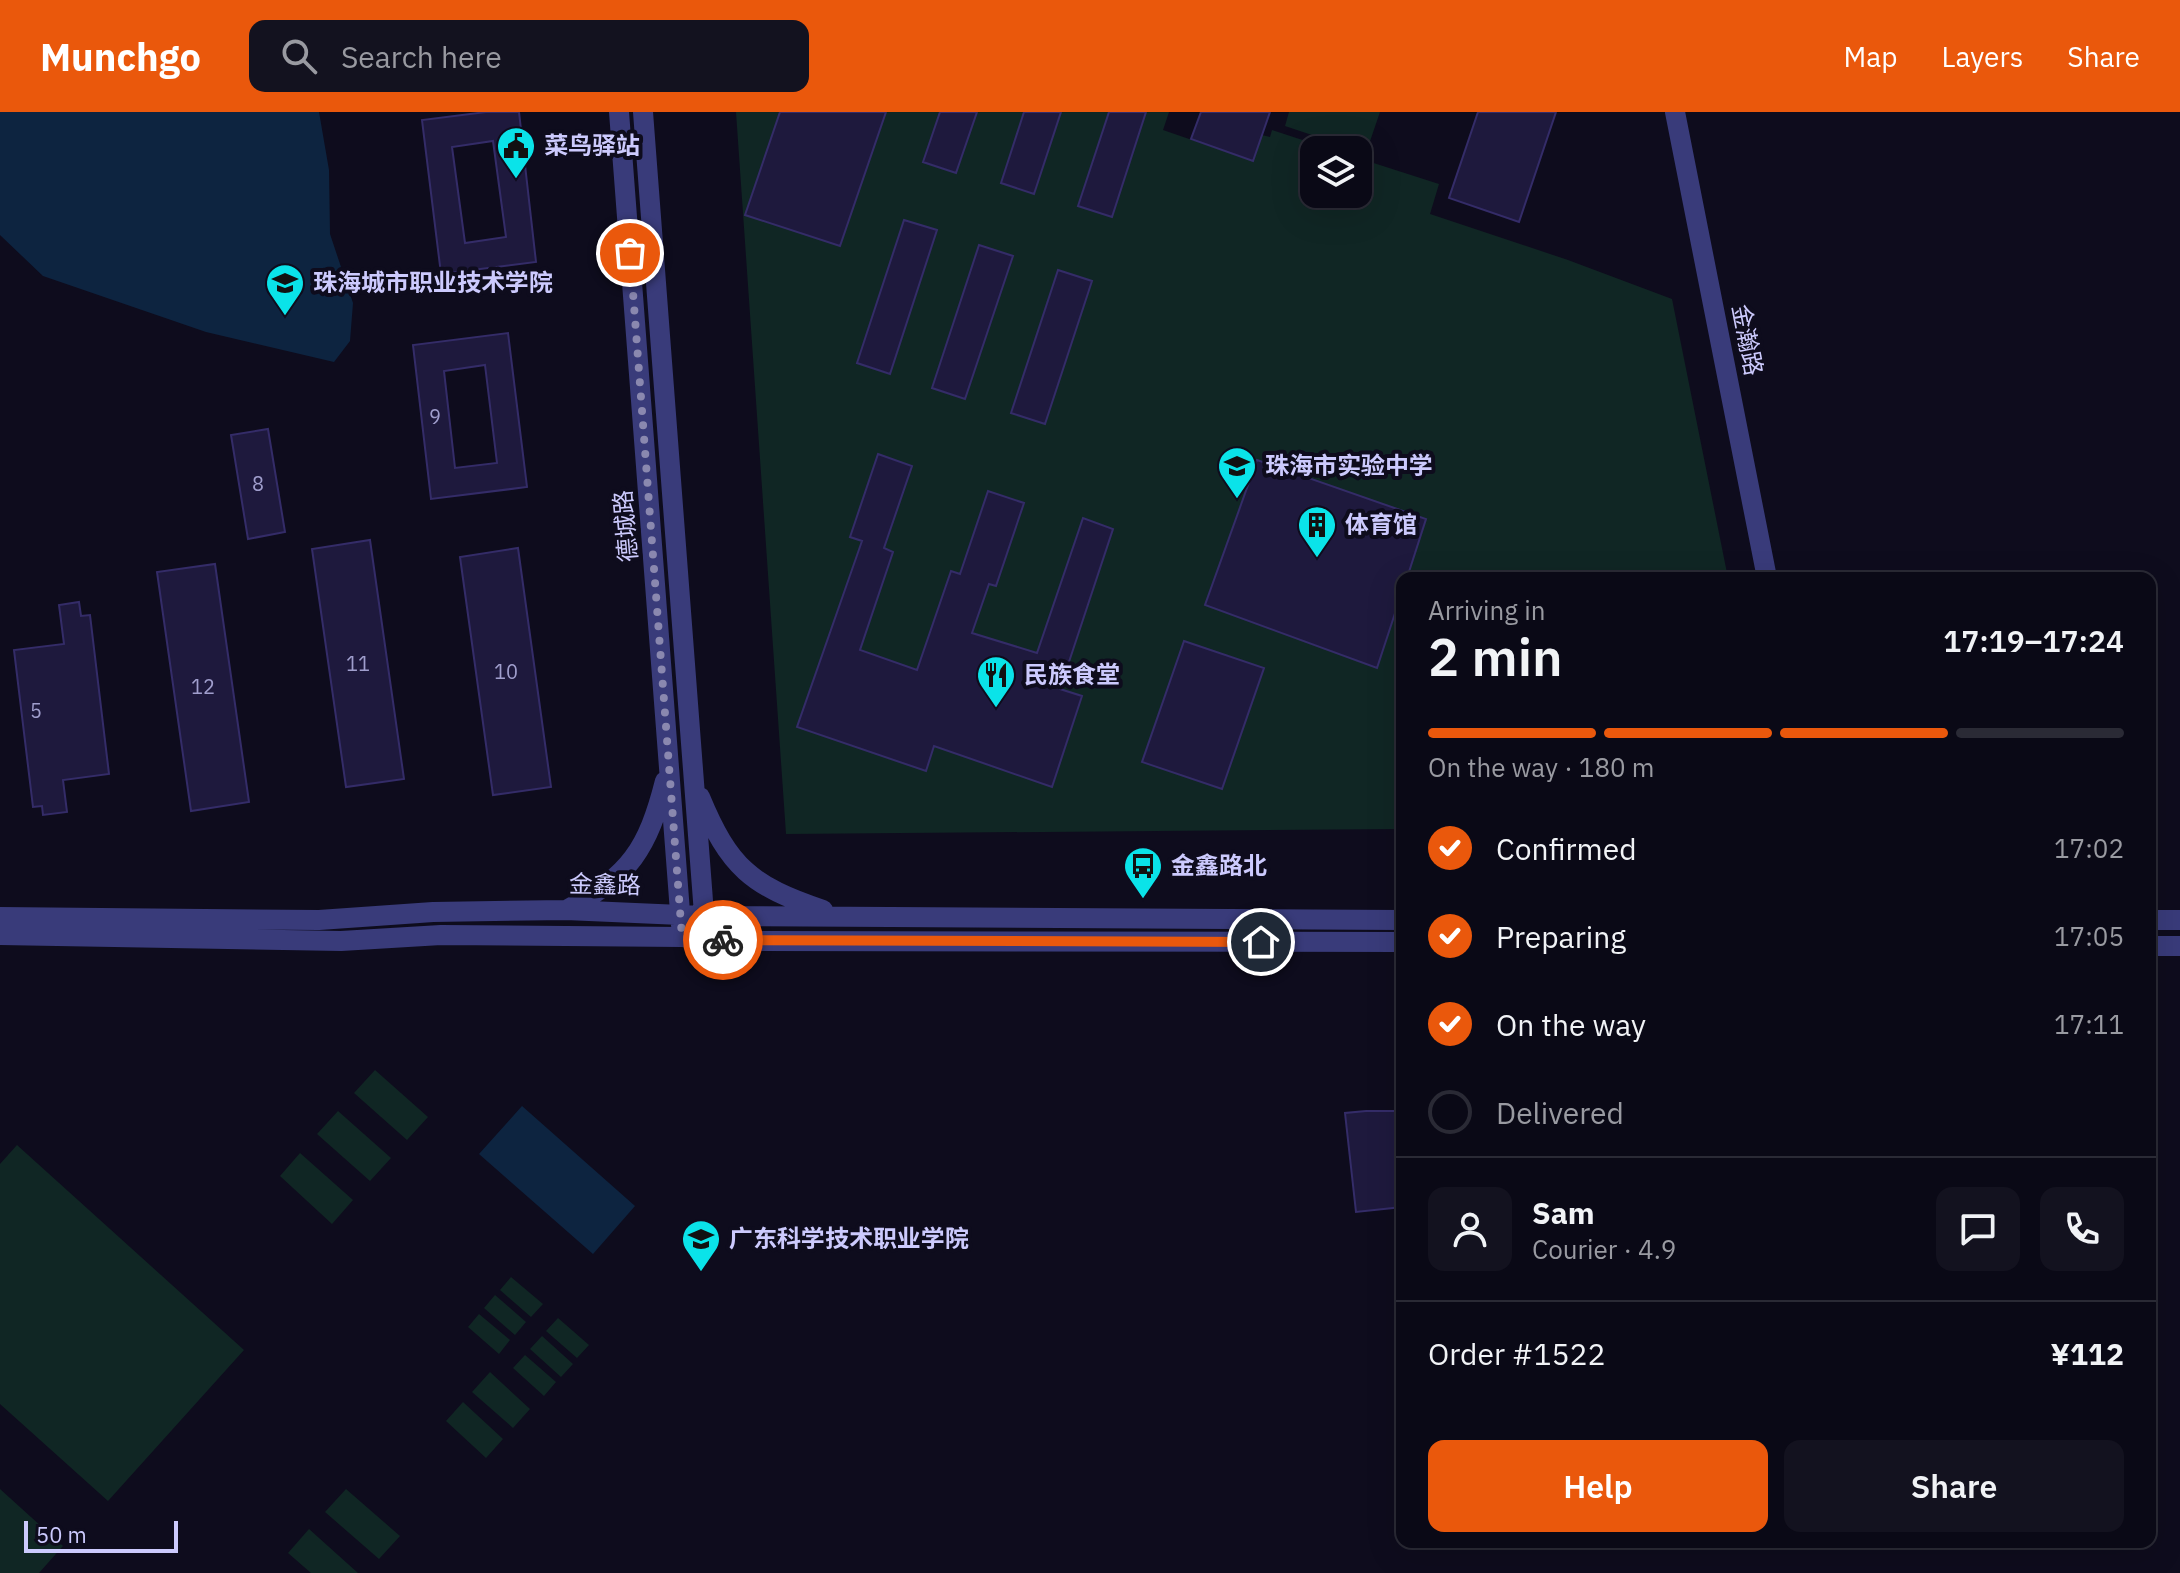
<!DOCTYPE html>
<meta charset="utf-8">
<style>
body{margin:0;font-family:"IBM Plex Sans","Noto Sans SC",sans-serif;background:#13121f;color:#f1f3f6;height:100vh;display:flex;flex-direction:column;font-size:30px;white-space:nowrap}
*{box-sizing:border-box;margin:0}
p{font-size:26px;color:#999aa1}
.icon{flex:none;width:44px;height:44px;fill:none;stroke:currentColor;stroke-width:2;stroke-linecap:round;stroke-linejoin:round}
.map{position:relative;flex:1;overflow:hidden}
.side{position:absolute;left:1396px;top:460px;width:760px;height:976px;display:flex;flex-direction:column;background:#0a0916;border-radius:16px;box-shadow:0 8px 32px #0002,0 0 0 2px #2a2a35}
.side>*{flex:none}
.tools{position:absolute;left:1300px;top:24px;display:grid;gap:16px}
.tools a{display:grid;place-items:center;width:72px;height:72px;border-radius:16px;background:#0a0916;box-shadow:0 8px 32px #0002,0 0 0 2px #2a2a35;font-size:40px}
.scale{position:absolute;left:24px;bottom:20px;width:154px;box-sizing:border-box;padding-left:8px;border:4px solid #cccafd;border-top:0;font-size:22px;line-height:28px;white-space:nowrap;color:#cccafd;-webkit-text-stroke:6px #0e0c1d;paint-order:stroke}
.pin{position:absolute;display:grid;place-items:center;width:68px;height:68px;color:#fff;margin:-34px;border:4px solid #fff;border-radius:50%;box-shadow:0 2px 8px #0007}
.courier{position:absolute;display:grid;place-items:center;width:80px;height:80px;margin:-40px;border:6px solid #ea580c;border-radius:50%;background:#fff;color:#222;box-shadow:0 2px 10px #0007}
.headline em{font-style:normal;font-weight:600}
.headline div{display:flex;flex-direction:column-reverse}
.headline{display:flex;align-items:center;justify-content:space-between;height:136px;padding:0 32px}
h1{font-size:52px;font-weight:600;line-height:60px}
.bar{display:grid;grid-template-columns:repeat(4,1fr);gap:12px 8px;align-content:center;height:96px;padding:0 32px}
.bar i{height:10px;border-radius:6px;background:#2a2a35}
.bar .active{background:#ea580c}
.bar p{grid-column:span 4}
.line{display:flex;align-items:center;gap:20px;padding:0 32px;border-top:2px solid #2a2a35}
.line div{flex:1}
.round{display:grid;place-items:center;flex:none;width:84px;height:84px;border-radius:16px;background:#13121f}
ol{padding:0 32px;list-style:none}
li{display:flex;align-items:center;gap:24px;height:88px}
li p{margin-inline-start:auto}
li .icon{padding:8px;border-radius:50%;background:#ea580c;color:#fff;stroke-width:4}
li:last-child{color:#999aa1}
li i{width:44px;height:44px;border:4px solid #2a2a35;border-radius:50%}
.action{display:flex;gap:16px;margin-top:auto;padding:16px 32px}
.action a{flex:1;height:92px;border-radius:16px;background:#ea580c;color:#fff;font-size:32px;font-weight:600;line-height:92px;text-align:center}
.action a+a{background:#13121f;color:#f1f3f6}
header{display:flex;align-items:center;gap:48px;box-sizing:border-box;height:112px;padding:0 40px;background:#ea580c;color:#fff}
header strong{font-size:38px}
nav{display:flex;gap:44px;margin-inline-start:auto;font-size:28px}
.search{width:560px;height:72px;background:#13121f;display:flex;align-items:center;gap:20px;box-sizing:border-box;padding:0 28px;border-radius:16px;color:#999aa1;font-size:30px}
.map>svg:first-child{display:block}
.green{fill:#102624}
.water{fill:#0d2440}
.building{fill:#1e193d;stroke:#342c68;stroke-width:2;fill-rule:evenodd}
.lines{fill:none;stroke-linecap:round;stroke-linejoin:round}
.minor{stroke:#393b7a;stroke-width:20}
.done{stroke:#8a88af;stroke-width:8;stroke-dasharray:0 14.4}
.route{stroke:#ea580c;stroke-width:10}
.labels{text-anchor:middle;stroke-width:8;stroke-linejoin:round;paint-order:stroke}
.number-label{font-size:20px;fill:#a09ecd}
.poi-label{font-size:24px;font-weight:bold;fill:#cccafd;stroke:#0e0c1d;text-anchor:start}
.street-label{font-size:24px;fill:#cccafd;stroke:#0e0c1d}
</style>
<header>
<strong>Munchgo</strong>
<div class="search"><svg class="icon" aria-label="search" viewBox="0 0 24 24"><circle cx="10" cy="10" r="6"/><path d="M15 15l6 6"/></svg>Search here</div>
<nav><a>Map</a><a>Layers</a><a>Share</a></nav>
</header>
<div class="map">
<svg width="2180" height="1461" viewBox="0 0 2180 1461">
<rect width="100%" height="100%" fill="#0e0c1d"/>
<path class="green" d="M736 0H780L746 103 837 133 886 0H1169L1163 18 1253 49 1262 23 1270 25 1272 18 1333 38H1314V82H1358V46L1439 72 1430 102 1568 148 1672 187 1728 466H1402V717L786 722Z
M1289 0H1380L1366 41 1285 14Z
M375 958 428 1005 407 1028 354 981Z
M338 999 391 1046 370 1069 317 1022Z
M17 1033 244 1238 108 1389 0 1292V1052Z
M300 1041 353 1088 332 1112 280 1064Z
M511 1165 543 1192 531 1205 500 1178Z
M495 1183 526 1210 515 1223 484 1196Z
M479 1202 510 1228 499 1242 468 1215Z
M558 1206 589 1233 577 1246 546 1219Z
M542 1224 573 1252 561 1265 530 1237Z
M525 1243 556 1270 544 1284 513 1256Z
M490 1260 530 1297 513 1316 472 1280Z
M463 1290 503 1327 486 1346 446 1309Z
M0 1377 63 1434 39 1461H0Z
M346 1377 400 1424 379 1447 325 1400Z
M309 1417 358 1461H311L288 1441Z"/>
<path class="water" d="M0 0H319L329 58 330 122 353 191 350 229 334 250 206 220 43 164 0 123Z
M522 994 635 1094 593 1142 479 1042Z"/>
<path class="building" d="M486 0H519L536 150 441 162 422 8ZM493 29 506 125 465 131 452 35Z
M780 0H886L840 134 745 103Z
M940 0H977L956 61 923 50Z
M1024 0H1061L1034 82 1001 71Z
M1109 0H1146L1112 105 1078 94Z
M1201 0H1270L1253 49 1191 27Z
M1478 0H1556L1519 110 1449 86Z
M904 108 937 118 890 262 857 251Z
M979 133 1013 144 965 287 932 276Z
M1058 158 1092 169 1045 312 1011 301Z
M508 221 527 375 431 387 413 233ZM485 253 497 351 455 356 444 259Z
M268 317 285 420 248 427 231 323Z
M878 342 912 354 884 436 893 440 860 538 917 558 951 459 960 462 988 379 1024 391 996 474 989 472 972 521 1037 541 1083 406 1113 417 1060 577 1082 584 1052 675 934 634 926 659 797 615 862 429 850 425Z
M1257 348 1426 407 1407 466H1402V480L1377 556 1205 493Z
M370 428 404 667 346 675 312 437Z
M518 436 551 675 493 683 460 445Z
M215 452 249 690 191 699 157 460Z
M79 490 81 504 90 503 109 662 63 668 67 700 43 703 42 694 33 695 14 538 64 532 59 493Z
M1184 529 1264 556 1222 677 1142 650Z
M1366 999H1402V1095L1356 1100 1345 1001Z"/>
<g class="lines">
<path class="minor" d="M619 0 681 813
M643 0 705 815
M1675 0 1767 466
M700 685C729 755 751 774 823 798
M568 797C630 764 648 736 665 669
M0 805 319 808 433 800 566 798 704 804 1402 808
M2150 808H2180
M0 823 341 829 441 823 682 825 731 829 1402 830
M2150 834H2180"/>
</g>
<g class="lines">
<path class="done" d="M630 141 682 825 723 828"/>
<path class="route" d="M723 828 1261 830"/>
</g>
<defs>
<symbol id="civic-pin" viewBox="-11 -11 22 30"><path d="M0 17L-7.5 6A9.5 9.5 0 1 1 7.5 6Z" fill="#0ae3e9" stroke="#0e0c1d"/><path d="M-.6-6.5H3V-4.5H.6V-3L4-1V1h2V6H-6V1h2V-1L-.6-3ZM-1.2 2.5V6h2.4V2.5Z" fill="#111"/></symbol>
<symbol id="university-pin" viewBox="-11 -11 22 30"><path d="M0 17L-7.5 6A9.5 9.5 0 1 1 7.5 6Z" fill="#0ae3e9" stroke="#0e0c1d"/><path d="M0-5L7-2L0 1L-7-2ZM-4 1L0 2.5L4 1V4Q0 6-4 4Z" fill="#111"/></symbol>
<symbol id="school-pin" viewBox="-11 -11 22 30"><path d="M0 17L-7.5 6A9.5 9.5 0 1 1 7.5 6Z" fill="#0ae3e9" stroke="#0e0c1d"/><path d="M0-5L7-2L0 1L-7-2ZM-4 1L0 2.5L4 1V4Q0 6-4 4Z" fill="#111"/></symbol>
<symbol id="building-pin" viewBox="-11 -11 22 30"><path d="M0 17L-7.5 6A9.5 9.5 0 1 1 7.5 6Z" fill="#0ae3e9" stroke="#0e0c1d"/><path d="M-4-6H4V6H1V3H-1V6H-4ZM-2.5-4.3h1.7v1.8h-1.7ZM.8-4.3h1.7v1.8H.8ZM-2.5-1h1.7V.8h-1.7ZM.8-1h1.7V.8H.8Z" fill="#111"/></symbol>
<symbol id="restaurant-pin" viewBox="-11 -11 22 30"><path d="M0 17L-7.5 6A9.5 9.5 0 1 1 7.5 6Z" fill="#0ae3e9" stroke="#0e0c1d"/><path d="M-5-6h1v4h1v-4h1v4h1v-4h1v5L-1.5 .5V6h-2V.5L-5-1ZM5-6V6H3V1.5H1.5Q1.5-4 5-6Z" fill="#111"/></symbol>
<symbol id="bus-pin" viewBox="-11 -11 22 30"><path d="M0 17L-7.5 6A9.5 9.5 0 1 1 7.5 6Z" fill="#0ae3e9" stroke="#0e0c1d"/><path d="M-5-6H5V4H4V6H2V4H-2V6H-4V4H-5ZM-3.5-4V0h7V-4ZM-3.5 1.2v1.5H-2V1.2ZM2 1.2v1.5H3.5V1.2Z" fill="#111"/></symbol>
</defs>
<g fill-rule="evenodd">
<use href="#civic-pin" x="494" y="12" width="44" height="60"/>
<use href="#university-pin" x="263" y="149" width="44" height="60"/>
<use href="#school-pin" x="1215" y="332" width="44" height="60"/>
<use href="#building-pin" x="1295" y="391" width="44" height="60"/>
<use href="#restaurant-pin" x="974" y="541" width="44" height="60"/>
<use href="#bus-pin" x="1121" y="732" width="44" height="60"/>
<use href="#university-pin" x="679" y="1105" width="44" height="60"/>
</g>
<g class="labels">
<g class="number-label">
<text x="435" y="312">9</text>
<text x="258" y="379">8</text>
<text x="358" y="559">11</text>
<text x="506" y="567">10</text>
<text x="203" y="582">12</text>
<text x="36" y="606">5</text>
</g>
<g class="poi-label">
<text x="544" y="42">菜鸟驿站</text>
<text x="313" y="179">珠海城市职业技术学院</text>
<text x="1265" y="362">珠海市实验中学</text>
<text x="1345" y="421">体育馆</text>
<text x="1024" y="571">民族食堂</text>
<text x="1171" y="762">金鑫路北</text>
<text x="729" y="1135">广东科学技术职业学院</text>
</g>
<g class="street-label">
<text transform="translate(1747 228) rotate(79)" y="8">金瀚路</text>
<text transform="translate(626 414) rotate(-95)" y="8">德城路</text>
<text transform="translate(605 773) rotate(1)" y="8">金鑫路</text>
</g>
</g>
</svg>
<div class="tools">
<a><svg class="icon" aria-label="layers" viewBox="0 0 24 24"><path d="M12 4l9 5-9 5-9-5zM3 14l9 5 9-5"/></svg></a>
</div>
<div class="scale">50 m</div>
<div class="pin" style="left:630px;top:141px;background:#ea580c"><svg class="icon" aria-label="bag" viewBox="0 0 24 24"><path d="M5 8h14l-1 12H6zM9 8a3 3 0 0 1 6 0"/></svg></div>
<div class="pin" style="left:1261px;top:830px;background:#1f2937"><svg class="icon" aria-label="home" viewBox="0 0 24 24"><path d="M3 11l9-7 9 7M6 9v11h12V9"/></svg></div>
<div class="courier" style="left:723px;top:828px"><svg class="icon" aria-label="bike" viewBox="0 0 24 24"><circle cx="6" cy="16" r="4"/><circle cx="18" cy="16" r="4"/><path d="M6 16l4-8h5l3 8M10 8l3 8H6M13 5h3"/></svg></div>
<section class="side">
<div class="headline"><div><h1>2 min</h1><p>Arriving in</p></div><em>17:19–17:24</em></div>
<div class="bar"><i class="active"></i><i class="active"></i><i class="active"></i><i></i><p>On the way · 180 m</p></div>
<ol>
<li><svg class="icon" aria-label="check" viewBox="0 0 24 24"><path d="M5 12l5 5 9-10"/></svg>Confirmed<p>17:02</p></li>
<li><svg class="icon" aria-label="check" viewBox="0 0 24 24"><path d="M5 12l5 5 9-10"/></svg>Preparing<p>17:05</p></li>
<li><svg class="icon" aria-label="check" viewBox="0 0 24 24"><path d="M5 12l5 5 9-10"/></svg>On the way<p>17:11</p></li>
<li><i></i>Delivered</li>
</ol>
<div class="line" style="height:144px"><a class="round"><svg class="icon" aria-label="person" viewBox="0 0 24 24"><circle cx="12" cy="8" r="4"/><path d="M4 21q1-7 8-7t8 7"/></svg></a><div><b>Sam</b><p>Courier · 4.9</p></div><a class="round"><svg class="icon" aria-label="chat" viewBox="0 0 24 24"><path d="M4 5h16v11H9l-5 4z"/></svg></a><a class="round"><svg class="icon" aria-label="phone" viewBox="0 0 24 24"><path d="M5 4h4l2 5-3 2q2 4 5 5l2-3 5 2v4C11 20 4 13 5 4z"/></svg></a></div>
<div class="line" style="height:104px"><div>Order #1522</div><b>¥112</b></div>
<div class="action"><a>Help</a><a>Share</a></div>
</section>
</div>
